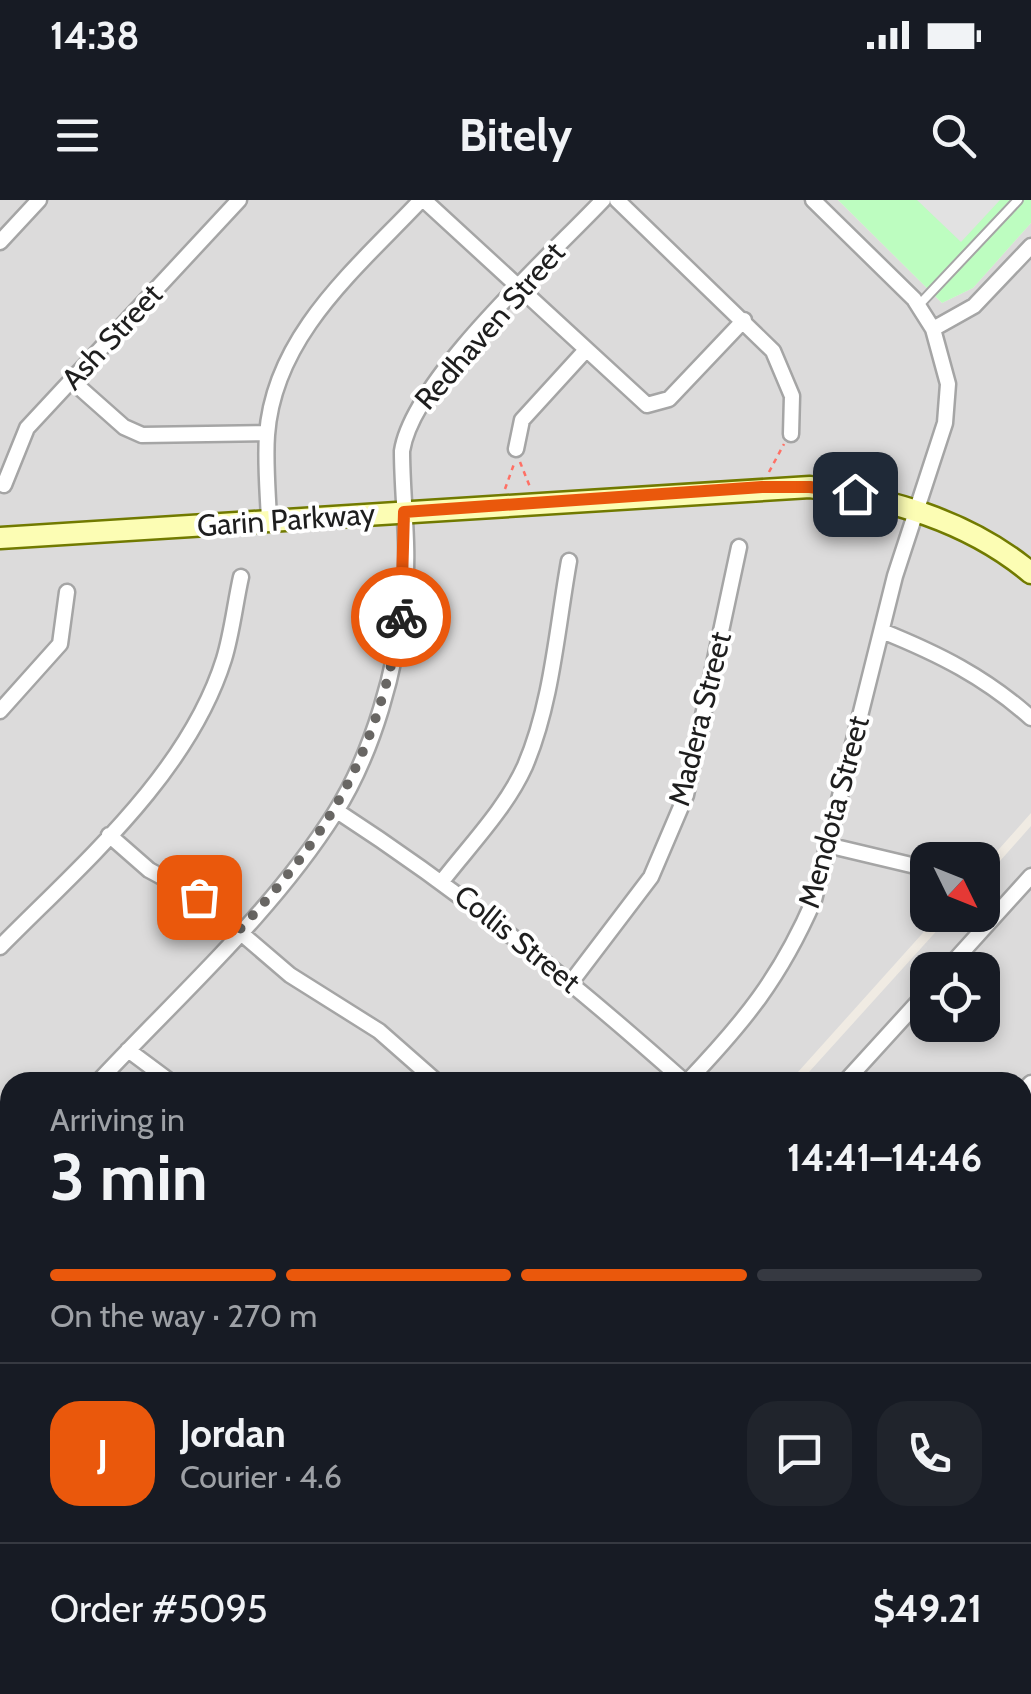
<!DOCTYPE html>
<meta charset="utf-8">
<style>
body{margin:0;font-family:Cabin,sans-serif;background:#20242c;color:#f1f3f6;height:100vh;display:flex;flex-direction:column;font-size:38px;white-space:nowrap}
*{box-sizing:border-box;margin:0}
p{font-size:32px;color:#9ea1a6}
.icon{flex:none;width:55px;height:55px;fill:none;stroke:currentColor;stroke-width:2;stroke-linecap:round;stroke-linejoin:round}
.map{position:relative;flex:1;overflow:hidden}
.side{position:absolute;left:0px;top:872px;width:1032px;height:622px;display:flex;flex-direction:column;background:#171b24;border-radius:30px 30px 0 0;box-shadow:0 5px 15px #0003}
.side>*{flex:none}
.needle{width:65px;rotate:133deg}
.fabs{position:absolute;left:910px;top:642px;display:grid;gap:20px}
.fabs a{display:grid;place-items:center;width:90px;height:90px;border-radius:20px;background:#171b24;box-shadow:0 5px 15px #0003;font-size:50px}
.pin{position:absolute;display:grid;place-items:center;width:85px;height:85px;color:#fff;margin:-42px;border-radius:20px;box-shadow:0 5px 15px #0006}
.courier{position:absolute;display:grid;place-items:center;width:100px;height:100px;margin:-50px;border:8px solid #ea580c;border-radius:50%;background:#fff;color:#222;box-shadow:0 2px 12px #0007}
.overview em{font-style:normal;font-weight:700}
.overview div{display:flex;flex-direction:column-reverse}
.overview{display:flex;align-items:center;justify-content:space-between;height:170px;padding:0 50px}
h1{font-size:65px;font-weight:700;line-height:75px}
.bar{display:grid;grid-template-columns:repeat(4,1fr);gap:15px 10px;align-content:center;height:120px;padding:0 50px}
.bar i{height:12px;border-radius:8px;background:#363941}
.bar .on{background:#ea580c}
.bar p{grid-column:span 4}
.line{display:flex;align-items:center;gap:25px;padding:0 50px;border-top:2px solid #363941}
.line div{flex:1}
.round{display:grid;place-items:center;flex:none;width:105px;height:105px;border-radius:30px;background:#20242c}
.status{display:flex;justify-content:space-between;align-items:center;height:70px;padding:0 50px;background:#171b24;direction:ltr}
.status svg{height:28px;fill:currentColor}
header{display:flex;justify-content:space-between;align-items:center;height:130px;padding:0 50px;background:#171b24;font-size:45px;font-weight:700}
.map>svg:first-child{display:block}
.residential{fill:#dcdbdb;fill-rule:evenodd}
.farmland{fill:#eef0cd}
.park{fill:#bdfdc0}
.parking{fill:#e2e2e2}
.lines{fill:none;stroke-linecap:round;stroke-linejoin:round}
.stream{stroke:#a1d4e0;stroke-width:4}
.lane-casing{stroke:#a5a5a5;stroke-width:12}
.street-casing{stroke:#a5a5a5;stroke-width:19}
.secondary-casing{stroke:#717a00;stroke-width:25}
.path{stroke:#ff7065;stroke-width:2.5;stroke-dasharray:5 5;stroke-linecap:butt}
.lane{stroke:#fff;stroke-width:8}
.street{stroke:#fff;stroke-width:14}
.secondary{stroke:#fcfdb4;stroke-width:20}
.done{stroke:#686663;stroke-width:10;stroke-dasharray:0 18}
.route{stroke:#ea580c;stroke-width:12}
.labels{text-anchor:middle;stroke-width:8;stroke-linejoin:round;paint-order:stroke}
.street-label{font-size:30px;fill:#1e1e1e;stroke:#fff}
</style>
<div class="status"><b>14:38</b><svg viewBox="0 0 49 12"><path d="M0 12V9h3v3zM5 12V6h3v6zM10 12V3h3v9zM15 12V0h3v12zM26 1h20v11H26zM47 4h2v5h-2z"/></svg></div>
<header><svg class="icon" aria-label="menu" viewBox="0 0 24 24"><path d="M4 6h16M4 12h16M4 18h16"/></svg>Bitely<svg class="icon" aria-label="search" viewBox="0 0 24 24"><circle cx="10" cy="10" r="6"/><path d="M15 15l6 6"/></svg></header>
<div class="map">
<svg width="1031" height="1494" viewBox="0 0 1031 1494">
<rect width="100%" height="100%" fill="#f0ebe3"/>
<path class="residential" d="M0 0H838L942 103 973 88 1031 23V613L983 667 982 660H928V715H939L789 882H10V1263L0 1257Z
M1031 626V1281L1022 1273V882H800L951 715H982L983 680ZM928 770H982V825H928Z"/>
<path class="farmland" d="M1023 1273 1031 1281V1494H307L315 1485H1022Z"/>
<path class="park" d="M838 0H1031V23L973 88 942 103Z"/>
<path class="parking" d="M917 0H1000L961 42Z"/>
<g class="lines">
<path class="stream" d="M0 1423 10 1430
M87 1485 100 1494"/>
<defs>
<path id="lane" d="M918 106 1018 0"/>
<path id="street" d="M424 0 647 205 669 199 744 120
M617 0 773 151 792 196 791 234
M0 42 39 0
M933 129 974 106 1031 46
M71 180 124 227 142 235 267 233
M516 249 522 220 585 151
M4 285 27 228 239 0
M269 321C268 293 265 263 267 235 274 135 357 68 421 0
M882 431C939 454 985 477 1031 518
M0 511 60 444 67 392
M337 611C462 692 574 783 685 882
M109 635 149 670 199 697 290 775 379 831 437 882
M827 645 928 669
M443 680C471 644 506 608 525 566 552 503 557 428 569 361
M0 747C82 664 188 574 224 459 232 433 235 404 241 377
M946 770 1031 676
M572 781 651 677 686 595 739 347
M128 850 171 882
M98 882C178 796 272 713 335 613 374 551 396 469 404 396 410 349 402 299 402 251 413 179 549 57 603 0
M687 882C745 821 780 778 814 700L895 376 945 223 948 184 933 129 914 99 813 0
M845 882 928 791
M1022 892 1031 883
M0 988 10 978
M0 1168 10 1174"/>
<path id="secondary" d="M0 338 810 287C889 299 968 320 1031 373
M1022 1139 1031 1137
M267 1494 275 1485"/>
</defs>
<use href="#lane" class="lane-casing"/>
<use href="#street" class="street-casing"/>
<use href="#secondary" class="secondary-casing"/>
<path class="path" d="M520 262 530 287
M769 272 784 244
M505 289 514 264"/>
<use href="#lane" class="lane"/>
<use href="#street" class="street"/>
<use href="#secondary" class="secondary"/>
</g>
<g class="lines">
<path class="done" d="M199 697 239 730C332 632 377 552 401 417"/>
<path class="route" d="M401 417 404 312 762 287H810L855 294"/>
</g>
<g class="labels">
<g class="street-label">
<text transform="translate(490 126) rotate(-49)" y="10">Redhaven Street</text>
<text transform="translate(112 137) rotate(-47)" y="10">Ash Street</text>
<text transform="translate(286 320) rotate(-4)" y="10">Garin Parkway</text>
<text transform="translate(700 519) rotate(-76)" y="10">Madera Street</text>
<text transform="translate(834 612) rotate(-75)" y="10">Mendota Street</text>
<text transform="translate(517 739) rotate(39)" y="10">Collis Street</text>
</g>
</g>
</svg>
<div class="fabs">
<a><svg class="needle" viewBox="-14 -14 28 28"><path d="M0-13l5 13h-10z" fill="#e53935"/><path d="M0 13l5-13h-10z" fill="#9ea1a6"/></svg></a>
<a><svg class="icon" aria-label="locate" viewBox="0 0 24 24"><circle cx="12" cy="12" r="6"/><path d="M12 2v4M12 18v4M2 12h4M18 12h4"/></svg></a>
</div>
<div class="pin" style="left:199px;top:697px;background:#ea580c"><svg class="icon" aria-label="bag" viewBox="0 0 24 24"><path d="M5 8h14l-1 12H6zM9 8a3 3 0 0 1 6 0"/></svg></div>
<div class="pin" style="left:855px;top:294px;background:#1f2937"><svg class="icon" aria-label="home" viewBox="0 0 24 24"><path d="M3 11l9-7 9 7M6 9v11h12V9"/></svg></div>
<div class="courier" style="left:401px;top:417px"><svg class="icon" aria-label="bike" viewBox="0 0 24 24"><circle cx="6" cy="16" r="4"/><circle cx="18" cy="16" r="4"/><path d="M6 16l4-8h5l3 8M10 8l3 8H6M13 5h3"/></svg></div>
<section class="side">
<div class="overview"><div><h1>3 min</h1><p>Arriving in</p></div><em>14:41–14:46</em></div>
<div class="bar"><i class="on"></i><i class="on"></i><i class="on"></i><i></i><p>On the way · 270 m</p></div>
<div class="line" style="height:180px"><b class="round" style="background:#ea580c;color:#fff">J</b><div><b>Jordan</b><p>Courier · 4.6</p></div><a class="round"><svg class="icon" aria-label="chat" viewBox="0 0 24 24"><path d="M4 5h16v11H9l-5 4z"/></svg></a><a class="round"><svg class="icon" aria-label="phone" viewBox="0 0 24 24"><path d="M5 4h4l2 5-3 2q2 4 5 5l2-3 5 2v4C11 20 4 13 5 4z"/></svg></a></div>
<div class="line" style="height:130px"><div>Order #5095</div><b>$49.21</b></div>
</section>
</div>
